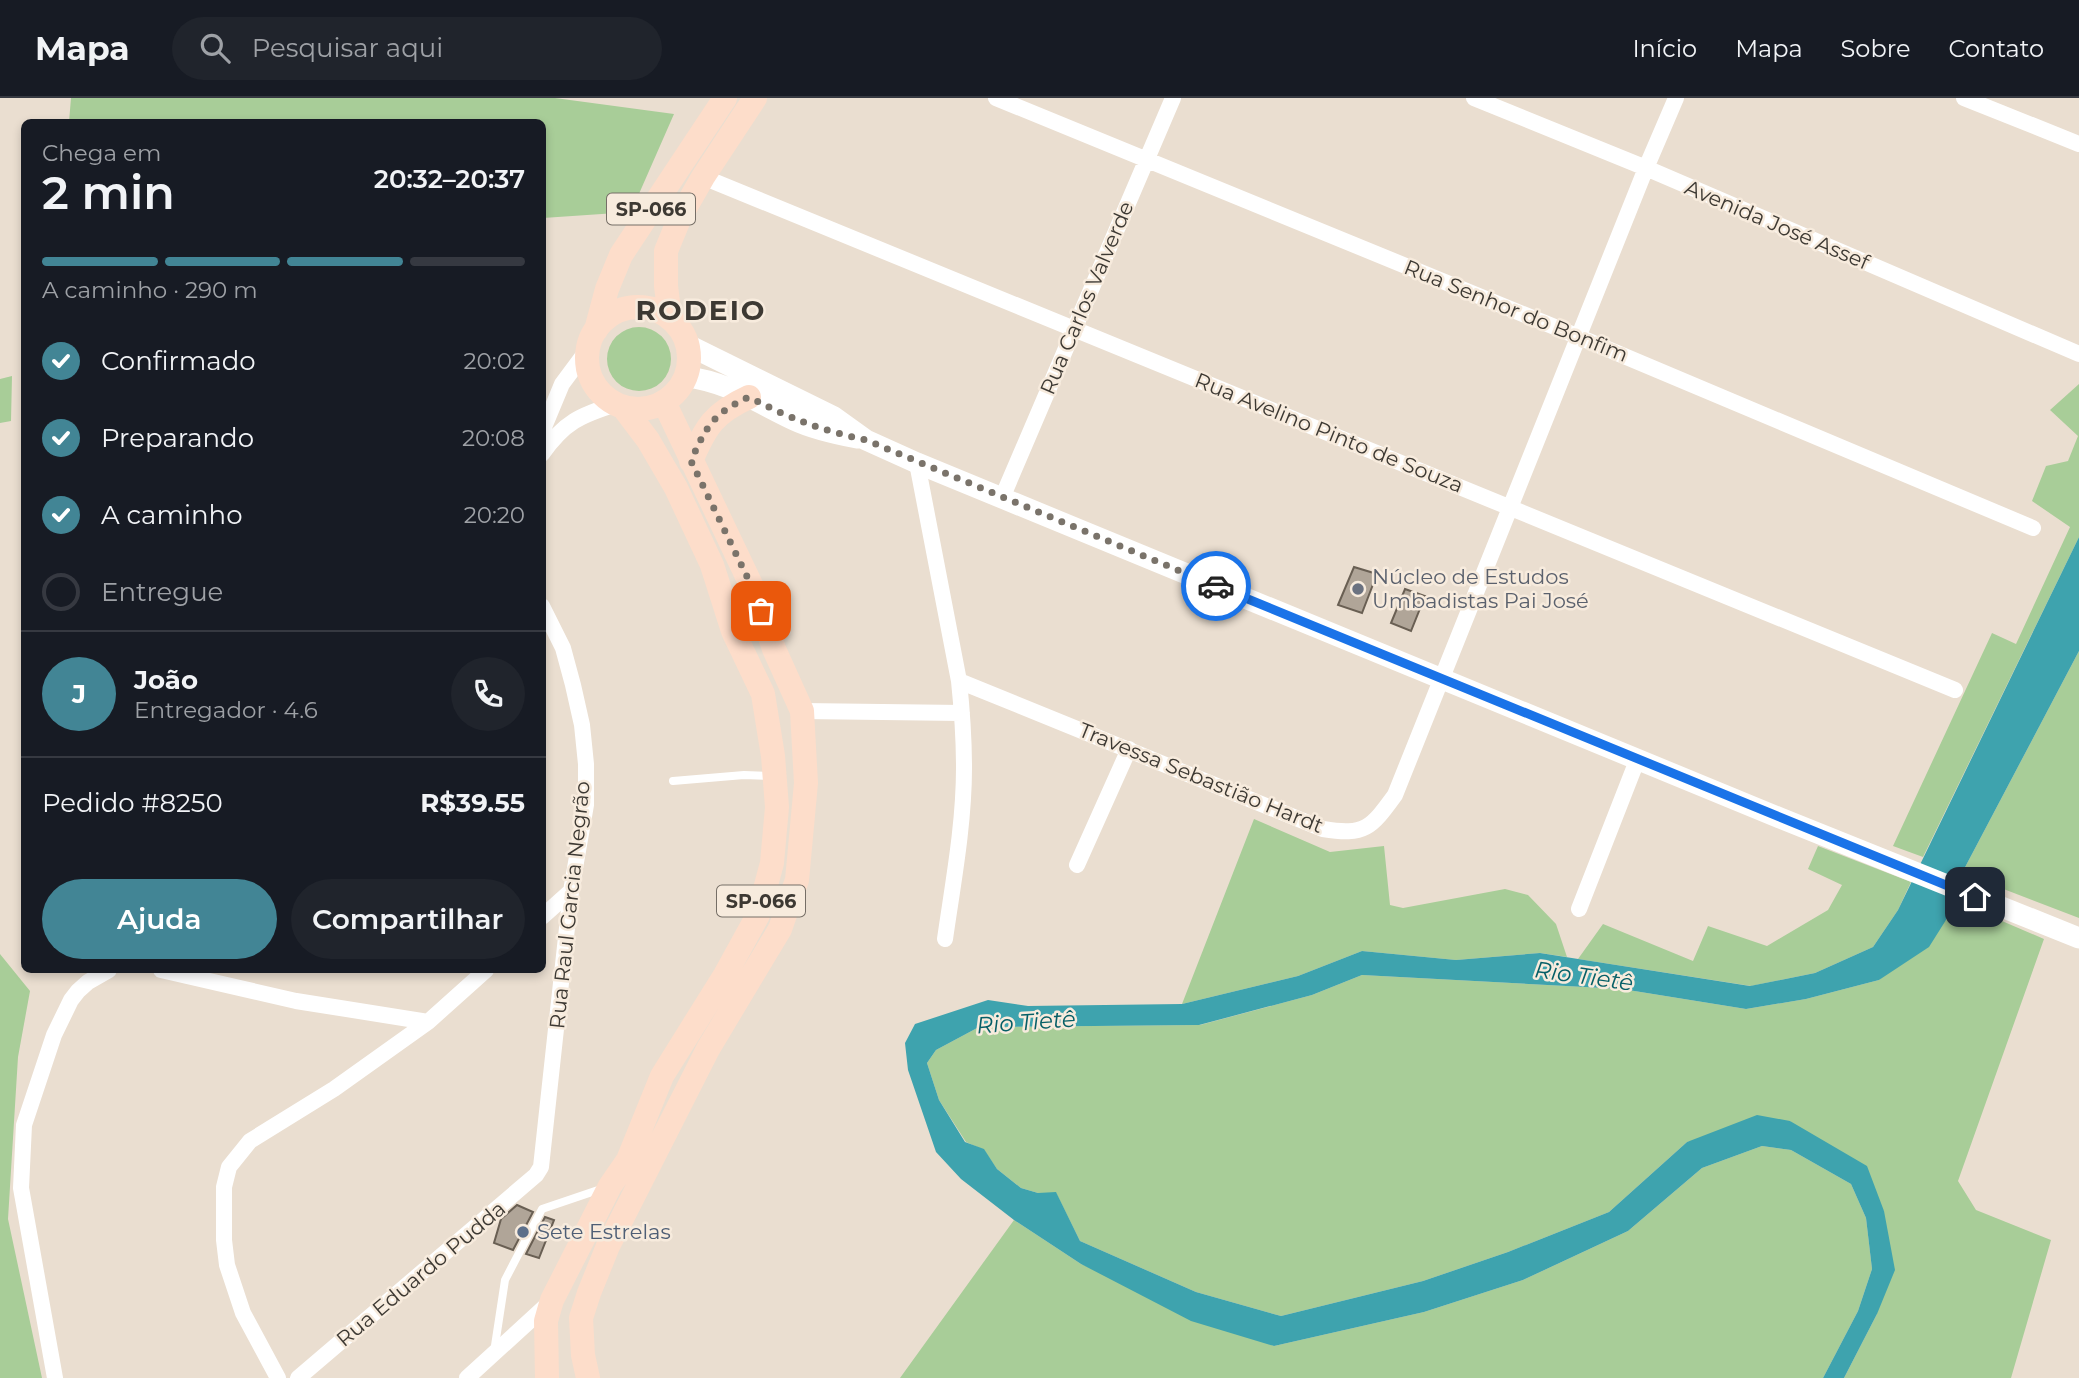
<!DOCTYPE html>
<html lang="pt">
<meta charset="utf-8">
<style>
body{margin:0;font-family:Montserrat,sans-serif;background:#20242c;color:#f1f3f6;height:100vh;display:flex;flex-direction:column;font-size:26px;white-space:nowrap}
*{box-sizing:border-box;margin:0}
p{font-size:23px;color:#9ea1a6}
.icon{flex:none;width:38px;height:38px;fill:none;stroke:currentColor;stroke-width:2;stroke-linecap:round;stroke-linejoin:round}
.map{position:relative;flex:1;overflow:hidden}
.panel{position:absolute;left:21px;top:21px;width:525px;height:854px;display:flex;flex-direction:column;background:#171b24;border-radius:10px;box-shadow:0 4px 10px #0003}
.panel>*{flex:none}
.pin{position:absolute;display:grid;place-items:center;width:60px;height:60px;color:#fff;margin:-30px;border-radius:14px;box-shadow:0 4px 10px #0006}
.courier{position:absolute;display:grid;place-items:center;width:70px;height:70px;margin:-35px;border:5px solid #1a73e8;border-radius:50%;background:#fff;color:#222;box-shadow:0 2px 9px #0007}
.summary em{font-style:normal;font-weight:600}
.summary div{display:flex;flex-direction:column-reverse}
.summary{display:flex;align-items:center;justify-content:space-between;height:119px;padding:0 21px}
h1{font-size:46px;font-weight:600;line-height:52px}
.bar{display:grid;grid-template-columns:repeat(4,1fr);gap:10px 7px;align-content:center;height:84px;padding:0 21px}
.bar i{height:9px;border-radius:5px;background:#363941}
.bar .selected{background:#428595}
.bar p{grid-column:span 4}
.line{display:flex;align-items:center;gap:18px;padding:0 21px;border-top:2px solid #363941}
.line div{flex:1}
.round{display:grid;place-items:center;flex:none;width:74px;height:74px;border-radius:37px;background:#20242c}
ol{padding:0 21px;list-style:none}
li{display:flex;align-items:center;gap:21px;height:77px}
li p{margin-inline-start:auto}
li .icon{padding:7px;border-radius:50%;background:#428595;color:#fff;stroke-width:4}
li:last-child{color:#9ea1a6}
li i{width:38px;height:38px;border:4px solid #363941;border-radius:50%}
.primary-button{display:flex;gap:14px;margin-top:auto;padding:14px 21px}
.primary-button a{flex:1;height:80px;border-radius:42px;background:#428595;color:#fff;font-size:28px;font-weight:600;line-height:80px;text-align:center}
.primary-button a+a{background:#20242c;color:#f1f3f6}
header{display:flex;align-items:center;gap:42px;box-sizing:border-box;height:98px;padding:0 35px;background:#171b24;border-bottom:2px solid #363941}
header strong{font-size:33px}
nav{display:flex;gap:38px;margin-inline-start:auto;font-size:24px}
.search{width:490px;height:63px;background:#20242c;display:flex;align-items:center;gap:18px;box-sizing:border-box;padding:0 24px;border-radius:38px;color:#9ea1a6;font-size:26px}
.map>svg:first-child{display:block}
.green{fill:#a8cd98}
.water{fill:#3ea3ae}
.building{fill:#b0a598;stroke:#695f53;stroke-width:2}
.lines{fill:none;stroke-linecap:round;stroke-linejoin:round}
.service{stroke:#fff;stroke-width:8}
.minor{stroke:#fff;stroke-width:16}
.secondary{stroke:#fff;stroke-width:21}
.primary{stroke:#fdddca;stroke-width:24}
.done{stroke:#7a736a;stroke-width:7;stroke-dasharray:0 12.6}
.route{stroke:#1a73e8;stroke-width:9}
.worship-dot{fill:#6b7280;stroke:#f7ebdd;stroke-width:2.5}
.service-dot{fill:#5c6f8a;stroke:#f7ebdd;stroke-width:2.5}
.labels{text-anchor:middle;stroke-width:5;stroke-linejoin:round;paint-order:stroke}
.shield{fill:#f7ebdd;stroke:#756e66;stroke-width:2}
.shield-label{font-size:19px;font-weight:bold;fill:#3d3933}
.street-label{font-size:21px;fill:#3d3933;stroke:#f7ebdd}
.worship-label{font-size:21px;fill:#5b616d;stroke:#f7ebdd;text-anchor:start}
.service-label{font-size:21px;fill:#4e5e75;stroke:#f7ebdd;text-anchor:start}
.water-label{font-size:23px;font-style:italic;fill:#065f67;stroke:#f7ebdd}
.district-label{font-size:28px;font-weight:bold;letter-spacing:2px;fill:#3d3933;stroke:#f7ebdd}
</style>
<header>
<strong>Mapa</strong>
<div class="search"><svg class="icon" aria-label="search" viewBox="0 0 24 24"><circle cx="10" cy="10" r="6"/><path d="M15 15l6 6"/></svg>Pesquisar aqui</div>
<nav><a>Início</a><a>Mapa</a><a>Sobre</a><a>Contato</a></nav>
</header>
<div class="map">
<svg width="2079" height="1280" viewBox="0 0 2079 1280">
<rect width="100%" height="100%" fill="#eaded0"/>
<path class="green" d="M71 0H555L674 16 631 114 543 120 542 24H69Z
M607 261a32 32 0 1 1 64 0a32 32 0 1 1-64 0Z
M12 278 11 323 0 325V281Z
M2079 286V439L1923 759 1893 748 1992 535 2016 546 2070 429 2032 403 2046 368 2068 363 2078 338 2050 312Z
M2079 553V820L1962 775Z
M1254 721 1330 754 1384 748 1390 807 1403 810 1505 791 1528 797 1556 826 1567 859 1540 855 1456 862 1362 853 1298 878 1182 906Z
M1818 748 1911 784 1898 812 1873 849 1815 875 1751 888 1578 861 1603 826 1693 863 1708 828 1767 848 1828 812 1842 787 1808 771Z
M1953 802 2044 841 1958 1083 1976 1112 2051 1142 2011 1280H1844L1877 1216 1884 1113 1790 1023 1687 1044 1609 1114 1508 1154 1423 1183 1281 1218 1196 1194 1080 1143 1056 1095H1038L1021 1090 997 1071 984 1052 966 1044 939 1002 927 965 936 952 979 929 1200 927 1312 897 1362 877 1622 891 1746 911 1806 901 1879 882 1946 822Z
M0 856 30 893 18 959 8 1121 42 1280H0Z
M1762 1048 1791 1052 1851 1086 1866 1120 1872 1171 1858 1213 1823 1280H900L1014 1122 1081 1166 1274 1248 1424 1214 1523 1182 1628 1133 1702 1070Z"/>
<path class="water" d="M2079 439V553L1962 775 1946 822 1929 849 1879 882 1806 901 1746 911 1622 891 1362 877 1312 897 1199 927 979 929 936 952 927 965 939 1002 965 1044 984 1051 997 1071 1021 1090 1038 1095 1056 1094 1080 1143 1196 1194 1281 1218 1423 1183 1508 1154 1609 1114 1687 1044 1757 1017 1790 1023 1867 1068 1884 1113 1895 1172 1877 1216 1844 1280H1823L1858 1213 1872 1171 1866 1120 1851 1086 1791 1052 1762 1048 1702 1070 1628 1133 1523 1182 1424 1214 1274 1248 1191 1223 1081 1166 1014 1122 961 1081 936 1054 908 972 905 945 915 926 988 902 1028 908 1182 906 1298 878 1362 853 1456 862 1540 855 1750 888 1815 875 1873 849 1898 812Z"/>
<path class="building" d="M1354 469 1377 476 1362 515 1338 507Z
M1405 491 1425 498 1411 533 1391 525Z
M517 1107 533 1114 513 1152 494 1145 501 1121Z
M545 1119 554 1122 539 1160 526 1156Z"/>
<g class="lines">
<path class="service" d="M673 683 744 677 772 678
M494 1254 505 1182 542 1111 604 1090"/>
<path class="minor" d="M996 0 1579 239 2033 430
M1474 0 1646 70 2079 256
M1964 0 2079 46
M703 79 1955 592
M542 334 562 286 588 251
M542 356C564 324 581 317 616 306
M917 365 959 583C962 612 964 641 964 670 964 727 953 785 945 841
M1002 400 1173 0
M959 583 1323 731C1365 738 1371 730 1395 697L1646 70 1676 0
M802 613 962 615
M1077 767 1129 651
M1579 811 1638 660
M542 819 571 793
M161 872 296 903 428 924
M55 1280 21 1090 24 1027 54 937 71 902 78 893 88 884 109 872
M278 1280 243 1215 227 1167 224 1142V1089L229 1069 250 1043 334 991 428 924 486 872
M298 1280 536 1077 541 1069 571 793 586 707V666L582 627 573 587 563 550 542 508
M467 1280 548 1206"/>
<path class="secondary" d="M688 247 834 319 866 342 917 365 1780 720 2079 840
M686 279C726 283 758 305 794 322 813 331 836 336 857 340"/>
<path class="primary" d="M587 260a51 51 0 1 1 102 0a51 51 0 1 1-102 0Z
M670 220 666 188V153L680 119 703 79 755 0
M596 232 607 191 621 157 725 0
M691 363C706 328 714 315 749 299
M547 1280 546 1223 552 1202 610 1088 628 1062 662 978 725 877 758 817 772 765 777 709 773 658 763 596 733 533 712 467 676 390 648 342 623 309
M588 1280 583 1257 581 1220 589 1195 608 1148 708 951 780 831 797 782 806 685 802 613 774 551 754 493 664 304"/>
</g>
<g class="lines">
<path class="done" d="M761 513 754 493 691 363C706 328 714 315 749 299 791 321 820 332 866 342L1216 488"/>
<path class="route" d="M1216 488 1975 799"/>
</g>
<circle class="worship-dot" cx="1358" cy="491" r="7"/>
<circle class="service-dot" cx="523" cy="1134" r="7"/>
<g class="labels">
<g class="shield">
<rect x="607" y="95.5" width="88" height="31" rx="5"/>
<rect x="717" y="787.5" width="88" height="31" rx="5"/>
</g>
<g class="shield-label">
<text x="651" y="118">SP-066</text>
<text x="761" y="810">SP-066</text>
</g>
<g class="street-label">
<text transform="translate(1777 127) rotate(23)" y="7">Avenida José Assef</text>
<text transform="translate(1087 200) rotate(-67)" y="7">Rua Carlos Valverde</text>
<text transform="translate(1516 213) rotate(22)" y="7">Rua Senhor do Bonfim</text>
<text transform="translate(1329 335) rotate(22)" y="7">Rua Avelino Pinto de Souza</text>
<text transform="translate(1201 680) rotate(22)" y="7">Travessa Sebastião Hardt</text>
<text transform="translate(570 807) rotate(-84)" y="7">Rua Raul Garcia Negrão</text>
<text transform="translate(421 1176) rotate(-40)" y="7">Rua Eduardo Pudda</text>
</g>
<g class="worship-label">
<text x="1372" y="486">Núcleo de Estudos<tspan x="1372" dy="24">Umbadistas Pai José</tspan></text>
</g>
<g class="service-label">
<text x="537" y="1141">Sete Estrelas</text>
</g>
<g class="water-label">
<text transform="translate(1584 878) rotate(8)" y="8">Rio Tietê</text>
<text transform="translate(1026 924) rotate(-4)" y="8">Rio Tietê</text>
</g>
<g class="district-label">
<text x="701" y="222">RODEIO</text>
</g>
</g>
</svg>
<div class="pin" style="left:761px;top:513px;background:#ea580c"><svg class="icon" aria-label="bag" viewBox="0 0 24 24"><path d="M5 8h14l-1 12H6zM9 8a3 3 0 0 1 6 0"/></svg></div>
<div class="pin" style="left:1975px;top:799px;background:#1f2937"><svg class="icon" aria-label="home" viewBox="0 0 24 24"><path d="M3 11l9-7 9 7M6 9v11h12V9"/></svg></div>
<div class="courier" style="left:1216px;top:488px"><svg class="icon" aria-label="car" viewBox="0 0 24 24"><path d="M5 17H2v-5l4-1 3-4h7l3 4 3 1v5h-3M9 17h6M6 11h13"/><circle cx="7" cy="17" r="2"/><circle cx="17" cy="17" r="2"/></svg></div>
<section class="panel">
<div class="summary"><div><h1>2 min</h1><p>Chega em</p></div><em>20:32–20:37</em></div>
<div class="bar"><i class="selected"></i><i class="selected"></i><i class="selected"></i><i></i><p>A caminho · 290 m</p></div>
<ol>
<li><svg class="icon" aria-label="check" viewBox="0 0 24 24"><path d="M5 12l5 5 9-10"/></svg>Confirmado<p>20:02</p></li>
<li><svg class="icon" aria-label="check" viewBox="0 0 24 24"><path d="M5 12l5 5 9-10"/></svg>Preparando<p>20:08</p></li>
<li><svg class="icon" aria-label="check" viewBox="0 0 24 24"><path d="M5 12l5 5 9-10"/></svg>A caminho<p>20:20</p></li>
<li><i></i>Entregue</li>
</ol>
<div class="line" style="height:126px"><b class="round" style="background:#428595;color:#fff">J</b><div><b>João</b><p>Entregador · 4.6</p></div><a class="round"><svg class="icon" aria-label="phone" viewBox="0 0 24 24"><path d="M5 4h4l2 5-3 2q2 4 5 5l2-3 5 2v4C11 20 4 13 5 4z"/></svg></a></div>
<div class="line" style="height:91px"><div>Pedido #8250</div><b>R$39.55</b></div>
<div class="primary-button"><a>Ajuda</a><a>Compartilhar</a></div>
</section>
</div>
